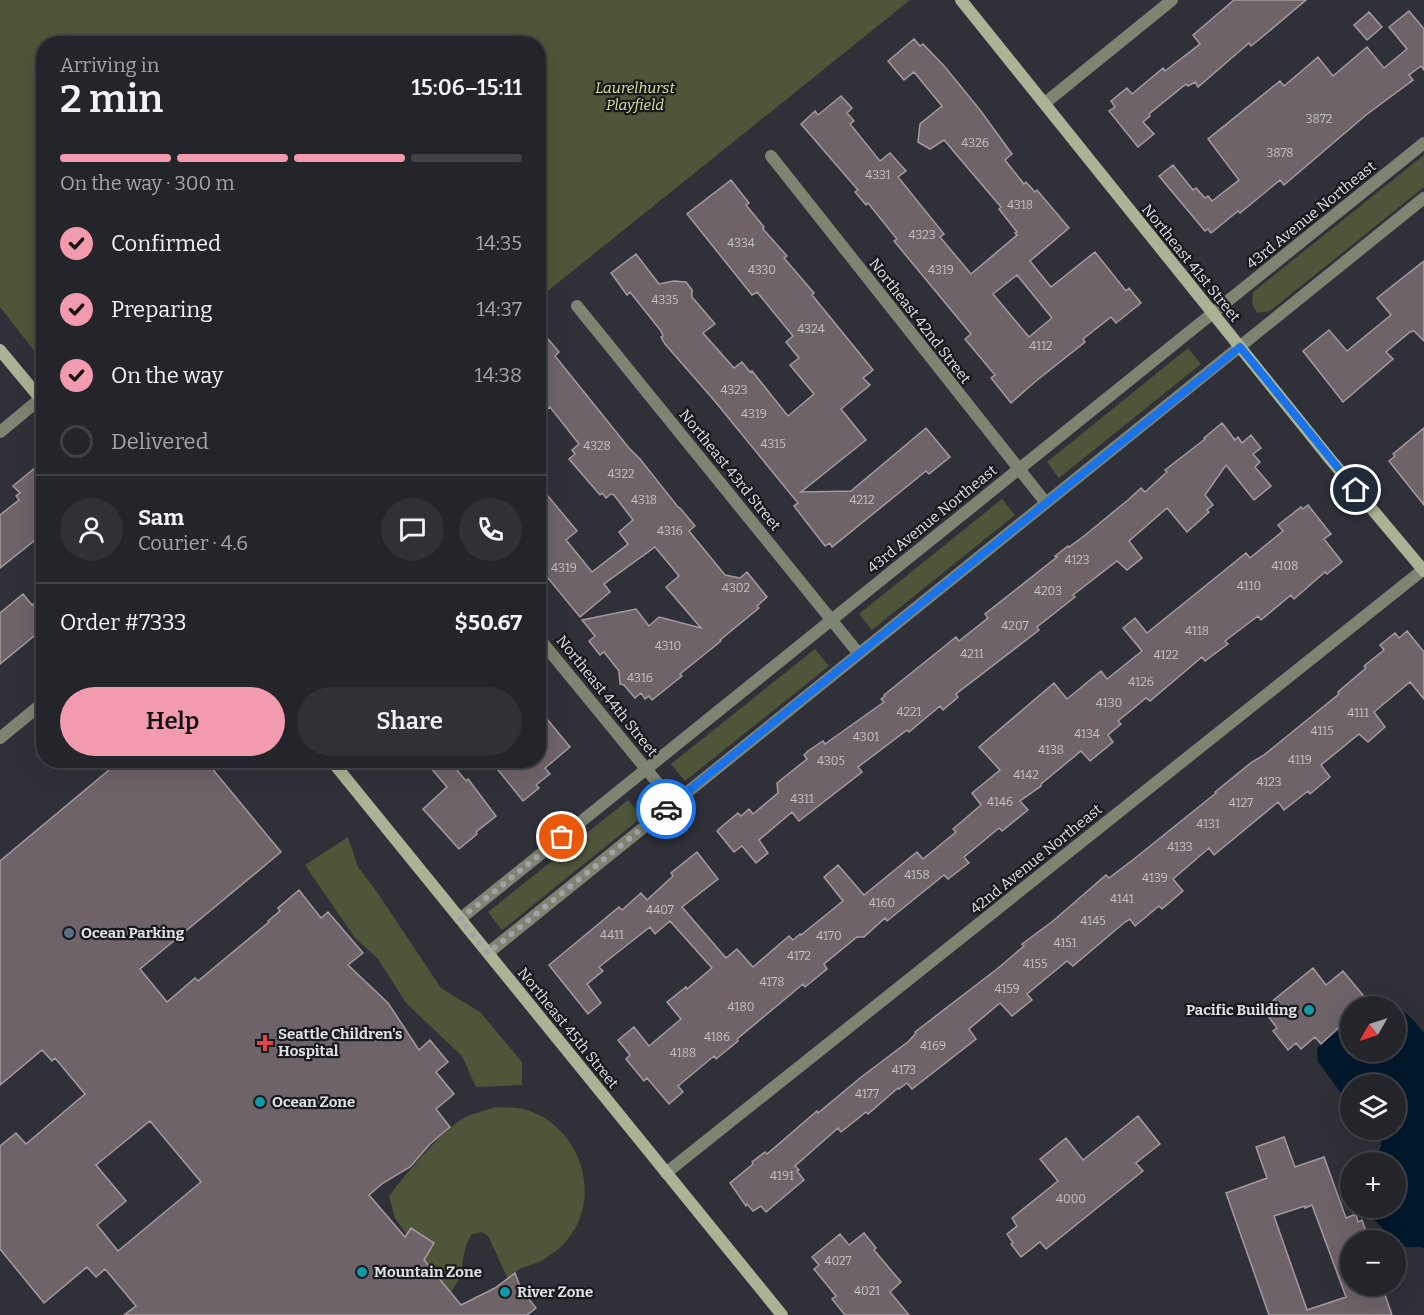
<!DOCTYPE html>
<meta charset="utf-8">
<style>
body{margin:0;font-family:Bitter,serif;background:#303037;color:#f1f3f6;height:100vh;display:flex;flex-direction:column;font-size:22px;white-space:nowrap}
*{box-sizing:border-box;margin:0}
p{font-size:20px;color:#a3a4a9}
.icon{flex:none;width:33px;height:33px;fill:none;stroke:currentColor;stroke-width:2;stroke-linecap:round;stroke-linejoin:round}
.map{position:relative;flex:1;overflow:hidden}
.sheet{position:absolute;left:36px;top:36px;width:510px;height:732px;display:flex;flex-direction:column;background:#24242b;border-radius:24px;box-shadow:0 6px 24px #0002,0 0 0 2px #414147}
.sheet>*{flex:none}
.needle{width:39px;rotate:231deg}
.controls{position:absolute;left:1340px;top:996px;display:grid;gap:12px}
.controls a{display:grid;place-items:center;width:66px;height:66px;border-radius:50%;background:#24242b;box-shadow:0 6px 24px #0002,0 0 0 2px #414147;font-size:30px}
.pin{position:absolute;display:grid;place-items:center;width:51px;height:51px;color:#fff;margin:-26px;border:3px solid #fff;border-radius:50%;box-shadow:0 2px 6px #0007}
.courier{position:absolute;display:grid;place-items:center;width:60px;height:60px;margin:-30px;border:4px solid #1a73e8;border-radius:50%;background:#fff;color:#222;box-shadow:0 2px 8px #0007}
.summary em{font-style:normal;font-weight:600}
.summary div{display:flex;flex-direction:column-reverse}
.summary{display:flex;align-items:center;justify-content:space-between;height:102px;padding:0 24px}
h1{font-size:39px;font-weight:600;line-height:45px}
.bar{display:grid;grid-template-columns:repeat(4,1fr);gap:9px 6px;align-content:center;height:72px;padding:0 24px}
.bar i{height:8px;border-radius:4px;background:#414147}
.bar .on{background:#f29aae}
.bar p{grid-column:span 4}
.line{display:flex;align-items:center;gap:15px;padding:0 24px;border-top:2px solid #414147}
.line div{flex:1}
.round{display:grid;place-items:center;flex:none;width:63px;height:63px;border-radius:32px;background:#303037}
ol{padding:0 24px;list-style:none}
li{display:flex;align-items:center;gap:18px;height:66px}
li p{margin-inline-start:auto}
li .icon{padding:6px;border-radius:50%;background:#f29aae;color:#111;stroke-width:4}
li:last-child{color:#a3a4a9}
li i{width:33px;height:33px;border:3px solid #414147;border-radius:50%}
.cta{display:flex;gap:12px;margin-top:auto;padding:12px 24px}
.cta a{flex:1;height:69px;border-radius:36px;background:#f29aae;color:#111;font-size:24px;font-weight:600;line-height:69px;text-align:center}
.cta a+a{background:#303037;color:#f1f3f6}
.map>svg:first-child{display:block}
.green{fill:#4e5538}
.water{fill:#00192c}
.building{fill:#6d6369;stroke:#a49aa0;stroke-width:1.5;fill-rule:evenodd}
.lines{fill:none;stroke-linecap:round;stroke-linejoin:round}
.street{stroke:#7e8472;stroke-width:12}
.secondary{stroke:#aab395;stroke-width:12}
.done{stroke:#a2a2a9;stroke-width:6;stroke-dasharray:0 10.8}
.route{stroke:#1a73e8;stroke-width:8}
.service-dot{fill:#5c6f8a;stroke:#18191c;stroke-width:2}
.culture-dot{fill:#0f9aa8;stroke:#18191c;stroke-width:2}
.health-dot{fill:#e0444e;stroke:#18191c;stroke-width:2}
.labels{text-anchor:middle;stroke-width:4.5;stroke-linejoin:round;paint-order:stroke}
.number-label{font-size:12px;fill:#c2c1c6}
.park-label{font-size:15px;font-style:italic;fill:#d5e6a0;stroke:#18191c}
.street-label{font-size:15px;fill:#dfe0e5;stroke:#18191c}
.poi-label{font-size:15px;font-weight:bold;fill:#dfe0e5;stroke:#18191c;text-anchor:start}
</style>
<div class="map">
<svg width="1424" height="1315" viewBox="0 0 1424 1315">
<rect width="100%" height="100%" fill="#303039"/>
<path class="green" d="M0 0H910L539 298 538 44H44L43 362 0 307Z
M1424 155V187L1270 311 1257 313 1252 304 1253 292Z
M1188 348 1201 364 1059 478 1047 462Z
M1002 499 1015 515 872 630 859 614Z
M815 649 829 666 685 781 671 764Z
M628 800 642 817 502 930 488 912Z
M348 837 358 867 377 892 441 988 480 1012 522 1062V1085L476 1087 462 1056 406 1003 378 959 355 938 305 865Z
M495 1107C505 1108 518 1107 527 1110 580 1127 603 1195 568 1239 563 1246 551 1255 543 1260 530 1267 517 1266 508 1279L488 1236 482 1232 472 1234C458 1253 468 1277 448 1294L395 1218 389 1196C406 1174 441 1131 464 1118 473 1113 485 1111 495 1107Z"/>
<path class="water" d="M1377 1000C1402 1007 1408 1013 1424 1033V1249L1421 1247H1406L1389 1235 1363 1208H1395V1162H1373C1380 1150 1386 1142 1376 1130H1395V1084H1350V1105L1318 1062 1317 1048 1350 1021V1052H1395V1006H1368Z"/>
<path class="building" d="M1234 0H1306L1261 38 1251 46 1249 43 1198 87 1195 82 1188 86 1186 84 1149 114 1150 116 1143 122 1154 134 1138 147 1109 111 1115 107 1111 101 1127 88 1132 94 1163 68 1165 71 1200 44 1193 35Z
M1409 11 1424 29V70L1421 66 1409 75 1413 80 1366 115 1284 185 1280 180 1240 213 1238 211 1211 233 1208 229 1205 231 1159 176 1173 165 1193 190 1196 188 1205 198 1208 196 1212 201 1239 180 1208 139 1280 81 1284 86 1318 57 1333 76 1367 47 1384 68 1407 49 1389 27Z
M1369 12 1382 27 1367 40 1354 25Z
M914 39 920 46 923 44 945 67 980 110 1012 154 1005 160 1024 184 1026 182 1035 192 1037 190 1069 228 1030 261 1051 287 1095 252 1126 291 1129 288 1141 303 1116 323 1111 317 1083 339 1085 342 1036 381 1011 403 991 378 995 375 965 339 971 334 894 241 897 239 868 203 866 205 855 192 858 190 801 124 815 111 818 115 841 96 852 108 847 113 854 121 850 124 880 161 890 153 906 171 898 177 944 234 940 237 971 274 1017 235 1015 233 1017 232 999 209 1001 207 944 140 930 149 918 142 920 124 942 106 914 72 904 80 888 61ZM1017 275 1052 318 1029 337 993 294Z
M731 180 749 203 746 205 764 227 763 229 787 256 784 258 814 293 812 295 873 370 863 378 870 385 841 409 866 440 801 492 851 491 926 428 950 457 929 474 926 471 832 547 830 543 825 546 794 506 798 503 713 399 665 344 661 337 663 336 661 331 630 292 627 295 611 273 636 254 659 284 674 281 686 282 692 290V297L715 324 703 333 734 368 742 362 750 372 752 371 788 416 814 394 790 365 799 358 786 342 793 336 757 292 752 295 687 214Z
M1424 261V341L1414 331 1410 332 1386 352 1393 359 1343 402 1303 351 1329 330 1347 351 1391 315 1377 298Z
M538 327 559 352 555 356 629 448 640 459 678 507 680 508 695 526 689 531 725 575 740 578 747 572 767 597 757 606 759 608 720 640 721 641 680 674 682 676 652 700 649 696 645 699 641 693 635 698 624 685 620 684 619 671 604 652 600 655 589 641 595 636 582 620 636 609 649 626 659 617 701 628 666 587 679 576 655 547 604 584 610 592 580 617 538 566V484L577 531 566 540 592 572 628 544 619 532 633 520 614 495 611 494 606 498 602 493 600 495 569 459 575 454 572 450 579 444 550 407 538 417Z
M1222 423 1235 440 1238 437 1242 443 1251 435 1261 448 1253 454 1260 462 1255 467 1271 486 1254 500 1226 465 1205 495 1213 505 1207 510 1209 512 1187 532 1167 508 1129 541 1142 558 1127 570 1117 561 1073 595 1075 597 1037 627 1039 630 956 694 958 697 943 710 940 706 909 732 907 730 858 767 862 772 799 821 792 812 759 840 768 853 756 863 742 846 734 852 717 831 720 828 738 813 741 816 749 809 753 814 778 793 777 783 807 759 804 755 808 751 823 741 825 744 884 702 881 699 885 696 884 695 956 637 959 641 988 618 985 614 1057 557 1055 556 1068 546 1069 547 1084 536 1128 500 1141 488 1145 492 1167 472 1165 470 1205 439 1204 438Z
M1424 428V505L1389 461 1395 456 1393 454Z
M36 467 44 476V533L0 568V515L19 500 16 496 20 493 13 486Z
M1308 505 1331 534 1324 539 1342 562 1327 574 1325 572 1294 599 1291 595 1261 620 1258 616 1225 641 1228 644 1205 661 1202 657 1150 701 1146 698 1118 721 1121 724 1108 735 1113 742 1090 761 1081 751 1041 784V786L1020 801 1028 810 1002 831 999 828 964 857 969 863 948 879 944 875 887 921 885 918 864 937H857L824 964 827 969 805 987 803 984 737 1039 738 1041 716 1059 714 1056 678 1086 683 1092 669 1104 647 1078 644 1081 626 1059 630 1055 618 1040 634 1027 649 1046 681 1019 667 1002 686 987 687 989 712 968 670 921 655 934 650 927 599 967 603 971 587 984 601 1003 588 1014 549 965 619 907 622 910 641 893 647 900 673 876 671 873 697 852 718 879 682 907 726 958 737 949 753 967 789 936 793 940 800 934 801 935 843 901 824 877 838 865 864 895 917 852 923 859 956 832 953 829 981 805 972 793 1000 770 979 747 1054 683 1067 699 1101 671 1107 679 1142 651 1123 628 1135 618 1147 633 1246 553 1250 558 1283 531 1278 525 1301 507 1303 509Z
M23 594 32 605 36 602 44 611V628L0 664V613Z
M1407 631 1424 652V699L1410 682 1374 712 1385 727 1368 742 1359 734 1321 765 1330 777 1310 794 1308 791 1284 810 1278 802 1214 855 1209 848 1173 879 1183 891 1162 909 1159 906 1135 926 1130 919 1125 922 1073 966 1067 961 1027 994 1032 1000 1012 1016 1000 1003 969 1029 976 1039 912 1089 907 1083 899 1089 898 1088 868 1114 866 1112 841 1132 838 1128 795 1166 799 1170 797 1171 804 1180 766 1212 761 1206 753 1211 747 1204 746 1206 730 1183 753 1164 752 1162 765 1152 767 1154 817 1111 818 1113 860 1078 909 1041 916 1033 915 1032 997 969 1024 946 1022 944 1053 921 1106 875 1109 878 1134 859 1216 793 1215 792 1252 762 1264 755 1339 694 1338 692 1366 668 1364 666 1384 650 1380 645 1395 633 1399 638Z
M538 708 570 747 545 768 550 774 536 785 539 788 523 801 490 760 538 761Z
M121 760H205L281 852 140 969 167 1002 195 978 198 981 269 922 268 921 280 911 278 908 299 890 321 918 328 912 363 953 348 965 388 1003 419 1050 430 1040 448 1062 436 1072 454 1094 436 1109 450 1127 430 1144 410 1167 383 1183 369 1195 405 1237 411 1228 434 1243 424 1260 461 1305 495 1288 515 1273 521 1289 536 1308 527 1315H124L136 1306 105 1269 96 1277 87 1267 44 1303 0 1249V1146L16 1133 26 1144 85 1094 55 1058 52 1061 42 1050 0 1085V861ZM150 1121 201 1182 118 1251 97 1225 126 1201 96 1165Z
M424 760H449L466 781 468 779 496 816 476 832 477 834 459 849 423 809 447 787Z
M1313 968 1326 985 1343 971 1372 1006H1350V1017L1321 1044 1315 1037 1301 1049 1296 1043 1288 1050 1273 1031 1277 1028 1268 1016 1271 1014 1265 1007Z
M1138 1116 1160 1144 1136 1163 1143 1171 1046 1249 1040 1242 1021 1257 1011 1244 1013 1243 1007 1234 1017 1226 1012 1218 1058 1181 1040 1159 1066 1138 1083 1160Z
M1284 1137 1295 1167 1324 1157 1346 1218 1356 1214 1358 1222 1362 1220 1369 1240H1350V1286H1382L1392 1315H1269L1226 1193 1267 1178 1256 1147ZM1312 1205 1346 1297 1307 1310 1274 1216 1305 1206V1208Z
M864 1233 876 1248 874 1250 901 1282 890 1292 909 1315H845L832 1299 836 1296 814 1269 819 1265 812 1257 840 1234 849 1245Z"/>
<g class="lines">
<path class="street" d="M1045 103 1172 0
M771 156 1046 503
M577 306 859 654
M0 432 40 399
M538 637 674 803
M0 738 44 702
M460 919 1424 143
M488 953 1424 198
M666 1173 1424 569"/>
<path class="secondary" d="M961 0 1330 459 1424 571
M0 350 44 403
M331 760 782 1315"/>
</g>
<g class="lines">
<path class="done" d="M562 837 460 919 488 953 666 809"/>
<path class="route" d="M666 809 1240 347 1356 490"/>
</g>
<circle class="service-dot" cx="69" cy="933" r="6"/>
<g class="culture-dot">
<circle cx="1309" cy="1010" r="6"/>
<circle cx="260" cy="1102" r="6"/>
<circle cx="362" cy="1272" r="6"/>
<circle cx="505" cy="1292" r="6"/>
</g>
<path class="health-dot" d="M262 1034h6v6h6v6h-6v6h-6v-6h-6v-6h6z"/>
<g class="labels">
<g class="number-label">
<text x="1319" y="123">3872</text>
<text x="975" y="147">4326</text>
<text x="1280" y="157">3878</text>
<text x="878" y="179">4331</text>
<text x="1020" y="209">4318</text>
<text x="922" y="239">4323</text>
<text x="741" y="247">4334</text>
<text x="762" y="274">4330</text>
<text x="941" y="274">4319</text>
<text x="665" y="304">4335</text>
<text x="811" y="333">4324</text>
<text x="1041" y="350">4112</text>
<text x="734" y="394">4323</text>
<text x="754" y="418">4319</text>
<text x="773" y="448">4315</text>
<text x="597" y="450">4328</text>
<text x="621" y="478">4322</text>
<text x="644" y="504">4318</text>
<text x="862" y="504">4212</text>
<text x="670" y="535">4316</text>
<text x="1077" y="564">4123</text>
<text x="1285" y="570">4108</text>
<text x="564" y="572">4319</text>
<text x="1249" y="590">4110</text>
<text x="736" y="592">4302</text>
<text x="1048" y="595">4203</text>
<text x="1015" y="630">4207</text>
<text x="1197" y="635">4118</text>
<text x="668" y="650">4310</text>
<text x="972" y="658">4211</text>
<text x="1166" y="659">4122</text>
<text x="640" y="682">4316</text>
<text x="1141" y="686">4126</text>
<text x="1109" y="707">4130</text>
<text x="909" y="716">4221</text>
<text x="1358" y="717">4111</text>
<text x="1322" y="735">4115</text>
<text x="1087" y="738">4134</text>
<text x="866" y="741">4301</text>
<text x="1051" y="754">4138</text>
<text x="1300" y="764">4119</text>
<text x="831" y="765">4305</text>
<text x="1026" y="779">4142</text>
<text x="1269" y="786">4123</text>
<text x="802" y="803">4311</text>
<text x="1000" y="806">4146</text>
<text x="1241" y="807">4127</text>
<text x="1208" y="828">4131</text>
<text x="1180" y="851">4133</text>
<text x="917" y="879">4158</text>
<text x="1155" y="882">4139</text>
<text x="1122" y="903">4141</text>
<text x="882" y="907">4160</text>
<text x="660" y="914">4407</text>
<text x="1093" y="925">4145</text>
<text x="612" y="939">4411</text>
<text x="829" y="940">4170</text>
<text x="1065" y="947">4151</text>
<text x="799" y="960">4172</text>
<text x="1035" y="968">4155</text>
<text x="772" y="986">4178</text>
<text x="1007" y="993">4159</text>
<text x="741" y="1011">4180</text>
<text x="717" y="1041">4186</text>
<text x="933" y="1050">4169</text>
<text x="683" y="1057">4188</text>
<text x="904" y="1074">4173</text>
<text x="867" y="1098">4177</text>
<text x="782" y="1180">4191</text>
<text x="1071" y="1203">4000</text>
<text x="838" y="1265">4027</text>
<text x="867" y="1295">4021</text>
</g>
<g class="park-label">
<text x="635" y="93">Laurelhurst<tspan x="635" dy="17">Playfield</tspan></text>
</g>
<g class="street-label">
<text transform="translate(1311 215) rotate(-39)" y="5">43rd Avenue Northeast</text>
<text transform="translate(1191 263) rotate(51)" y="5">Northeast 41st Street</text>
<text transform="translate(920 321) rotate(52)" y="5">Northeast 42nd Street</text>
<text transform="translate(730 470) rotate(51)" y="5">Northeast 43rd Street</text>
<text transform="translate(932 519) rotate(-39)" y="5">43rd Avenue Northeast</text>
<text transform="translate(607 696) rotate(51)" y="5">Northeast 44th Street</text>
<text transform="translate(1036 859) rotate(-39)" y="5">42nd Avenue Northeast</text>
<text transform="translate(568 1028) rotate(51)" y="5">Northeast 45th Street</text>
</g>
<g class="poi-label">
<text x="81" y="938">Ocean Parking</text>
<text x="1297" y="1015" text-anchor="end">Pacific Building</text>
<text x="278" y="1039">Seattle Children's<tspan x="278" dy="17">Hospital</tspan></text>
<text x="272" y="1107">Ocean Zone</text>
<text x="374" y="1277">Mountain Zone</text>
<text x="517" y="1297">River Zone</text>
</g>
</g>
</svg>
<div class="controls">
<a><svg class="needle" viewBox="-14 -14 28 28"><path d="M0-13l5 13h-10z" fill="#e53935"/><path d="M0 13l5-13h-10z" fill="#a3a4a9"/></svg></a>
<a><svg class="icon" aria-label="layers" viewBox="0 0 24 24"><path d="M12 4l9 5-9 5-9-5zM3 14l9 5 9-5"/></svg></a>
<a>+</a>
<a>−</a>
</div>
<div class="pin" style="left:562px;top:837px;background:#ea580c"><svg class="icon" aria-label="bag" viewBox="0 0 24 24"><path d="M5 8h14l-1 12H6zM9 8a3 3 0 0 1 6 0"/></svg></div>
<div class="pin" style="left:1356px;top:490px;background:#1f2937"><svg class="icon" aria-label="home" viewBox="0 0 24 24"><path d="M3 11l9-7 9 7M6 9v11h12V9"/></svg></div>
<div class="courier" style="left:666px;top:809px"><svg class="icon" aria-label="car" viewBox="0 0 24 24"><path d="M5 17H2v-5l4-1 3-4h7l3 4 3 1v5h-3M9 17h6M6 11h13"/><circle cx="7" cy="17" r="2"/><circle cx="17" cy="17" r="2"/></svg></div>
<section class="sheet">
<div class="summary"><div><h1>2 min</h1><p>Arriving in</p></div><em>15:06–15:11</em></div>
<div class="bar"><i class="on"></i><i class="on"></i><i class="on"></i><i></i><p>On the way · 300 m</p></div>
<ol>
<li><svg class="icon" aria-label="check" viewBox="0 0 24 24"><path d="M5 12l5 5 9-10"/></svg>Confirmed<p>14:35</p></li>
<li><svg class="icon" aria-label="check" viewBox="0 0 24 24"><path d="M5 12l5 5 9-10"/></svg>Preparing<p>14:37</p></li>
<li><svg class="icon" aria-label="check" viewBox="0 0 24 24"><path d="M5 12l5 5 9-10"/></svg>On the way<p>14:38</p></li>
<li><i></i>Delivered</li>
</ol>
<div class="line" style="height:108px"><a class="round"><svg class="icon" aria-label="person" viewBox="0 0 24 24"><circle cx="12" cy="8" r="4"/><path d="M4 21q1-7 8-7t8 7"/></svg></a><div><b>Sam</b><p>Courier · 4.6</p></div><a class="round"><svg class="icon" aria-label="chat" viewBox="0 0 24 24"><path d="M4 5h16v11H9l-5 4z"/></svg></a><a class="round"><svg class="icon" aria-label="phone" viewBox="0 0 24 24"><path d="M5 4h4l2 5-3 2q2 4 5 5l2-3 5 2v4C11 20 4 13 5 4z"/></svg></a></div>
<div class="line" style="height:78px"><div>Order #7333</div><b>$50.67</b></div>
<div class="cta"><a>Help</a><a>Share</a></div>
</section>
</div>
